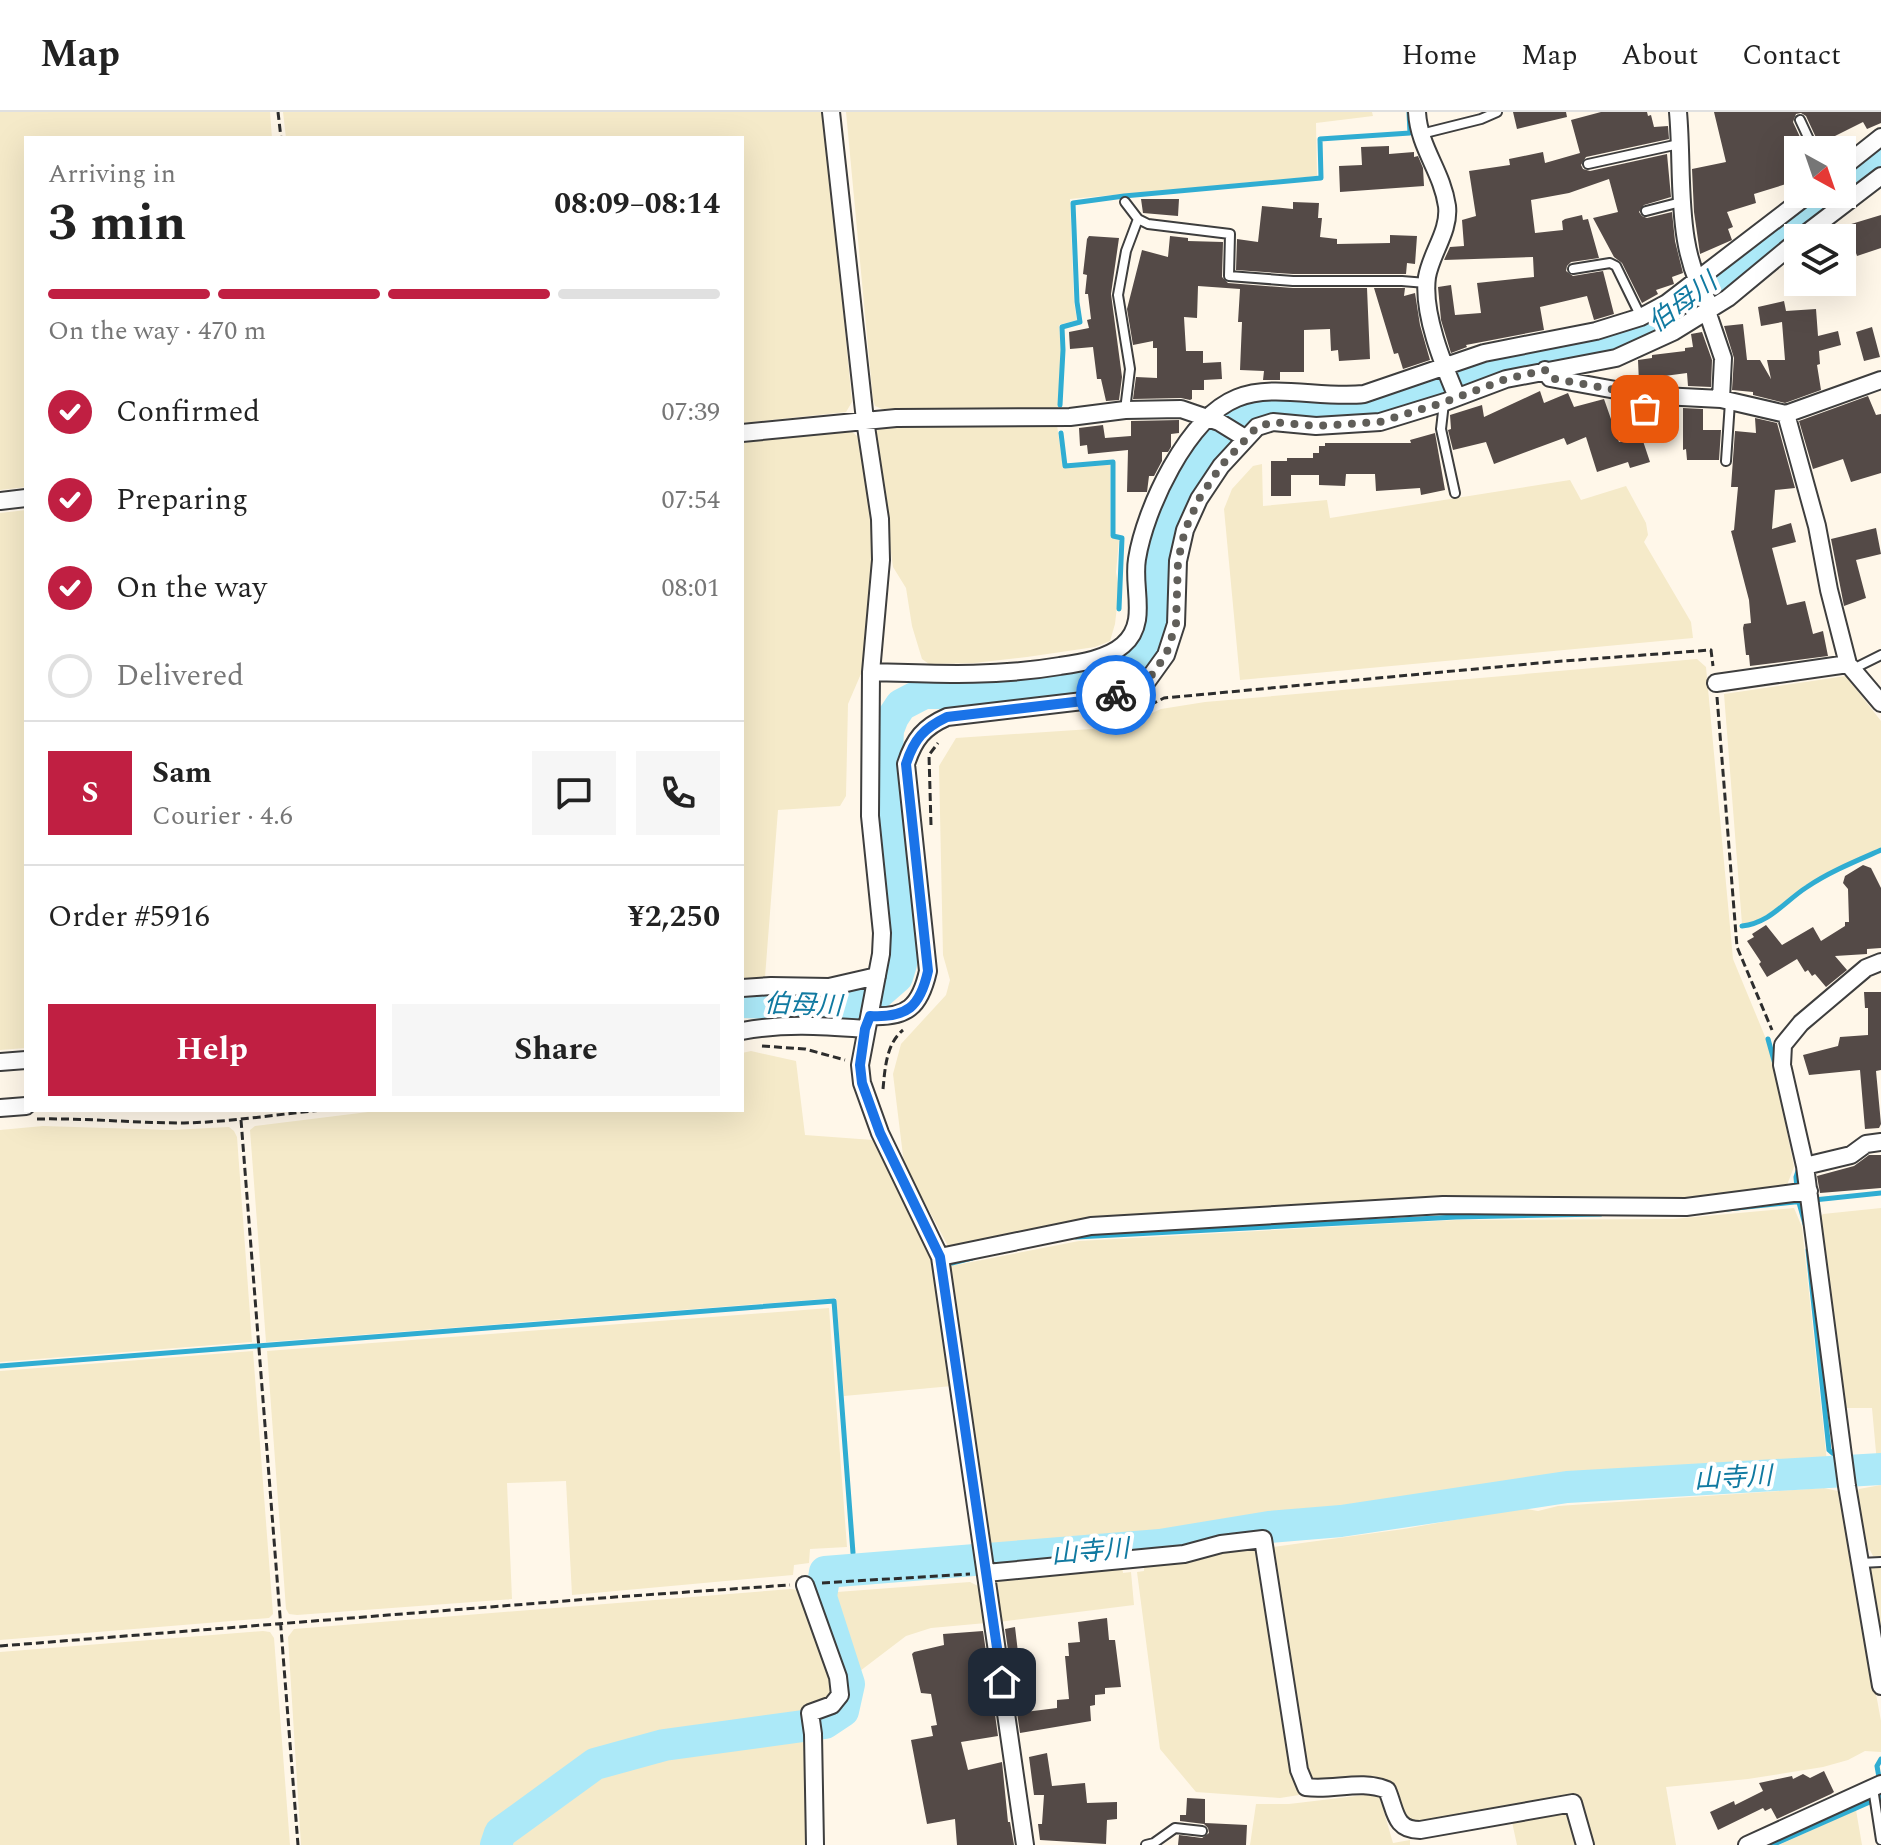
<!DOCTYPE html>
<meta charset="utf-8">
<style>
body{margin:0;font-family:Spectral,"Noto Sans JP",serif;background:#f6f6f6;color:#222;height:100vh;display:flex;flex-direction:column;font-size:30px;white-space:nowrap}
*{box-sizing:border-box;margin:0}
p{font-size:26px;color:#767676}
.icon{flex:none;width:44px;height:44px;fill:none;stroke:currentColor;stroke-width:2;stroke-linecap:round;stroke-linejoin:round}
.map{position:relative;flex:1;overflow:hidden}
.side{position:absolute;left:24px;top:24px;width:720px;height:976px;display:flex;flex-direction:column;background:#fff;border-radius:0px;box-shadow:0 8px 32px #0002}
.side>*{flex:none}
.needle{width:52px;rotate:140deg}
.fabs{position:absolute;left:1784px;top:24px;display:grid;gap:16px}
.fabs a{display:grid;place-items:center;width:72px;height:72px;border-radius:0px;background:#fff;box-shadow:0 8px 32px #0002;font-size:40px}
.pin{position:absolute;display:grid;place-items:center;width:68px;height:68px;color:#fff;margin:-34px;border-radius:16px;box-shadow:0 4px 12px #0006}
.courier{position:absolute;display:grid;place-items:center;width:80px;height:80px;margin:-40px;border:6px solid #1a73e8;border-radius:50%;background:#fff;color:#222;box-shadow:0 2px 10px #0007}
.headline em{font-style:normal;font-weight:700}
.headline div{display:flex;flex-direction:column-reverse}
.headline{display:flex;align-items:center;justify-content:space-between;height:136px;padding:0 24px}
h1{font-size:52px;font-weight:700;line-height:60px}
.bar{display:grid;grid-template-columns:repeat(4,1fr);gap:12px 8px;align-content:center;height:96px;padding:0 24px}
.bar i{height:10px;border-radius:6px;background:#e0e0e0}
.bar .selected{background:#c01f42}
.bar p{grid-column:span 4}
.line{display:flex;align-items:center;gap:20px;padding:0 24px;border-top:2px solid #e0e0e0}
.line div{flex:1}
.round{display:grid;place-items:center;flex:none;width:84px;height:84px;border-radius:0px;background:#f6f6f6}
ol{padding:0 24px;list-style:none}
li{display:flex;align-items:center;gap:24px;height:88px}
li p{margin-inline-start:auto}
li .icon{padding:8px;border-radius:50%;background:#c01f42;color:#fff;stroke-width:4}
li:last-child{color:#767676}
li i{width:44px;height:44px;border:4px solid #e0e0e0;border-radius:50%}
.button{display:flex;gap:16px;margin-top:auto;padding:16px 24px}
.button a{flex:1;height:92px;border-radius:0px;background:#c01f42;color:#fff;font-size:32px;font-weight:700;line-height:92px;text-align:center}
.button a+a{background:#f6f6f6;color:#222}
header{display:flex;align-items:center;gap:48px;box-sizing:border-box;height:112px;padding:0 40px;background:#fff;border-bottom:2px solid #e0e0e0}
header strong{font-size:38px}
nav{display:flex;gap:44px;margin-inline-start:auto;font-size:28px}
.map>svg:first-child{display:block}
.farmland{fill:#f5eac9}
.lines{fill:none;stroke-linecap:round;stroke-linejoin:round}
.stream{stroke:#30add2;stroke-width:5}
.river{stroke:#ace9f8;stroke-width:32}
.building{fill:#544a47}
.lane-casing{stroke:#3e3e3e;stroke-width:12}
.street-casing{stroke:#3e3e3e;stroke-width:20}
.path{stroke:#2d2d2d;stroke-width:3;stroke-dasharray:8 4;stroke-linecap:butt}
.lane{stroke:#fff;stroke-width:8}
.street{stroke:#fff;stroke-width:16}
.done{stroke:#605e59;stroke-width:8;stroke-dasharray:0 14.4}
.route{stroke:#1a73e8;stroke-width:10}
.labels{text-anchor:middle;stroke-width:8;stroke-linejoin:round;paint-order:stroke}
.water-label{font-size:26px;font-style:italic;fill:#117aa1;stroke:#fff}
</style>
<header>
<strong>Map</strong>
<nav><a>Home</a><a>Map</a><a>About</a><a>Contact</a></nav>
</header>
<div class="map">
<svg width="1881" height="1733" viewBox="0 0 1881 1733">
<rect width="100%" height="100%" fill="#fff7e9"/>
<path class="farmland" d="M0 0H270L272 26H26V375L0 378Z
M283 0H824L852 290 846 300 742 311V26H286Z
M846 0H1372L1373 4 1316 11 1317 64 1070 87 1074 190 1077 208 1059 213 1061 239 1058 296 882 297 875 294 873 288Z
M1057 313 1063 355 1110 351V425L1119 428 1116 460 1119 477 1115 512 1110 529 1095 535 1027 545 974 551 929 552 922 547 912 514 906 476 893 455 875 321 881 314Z
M841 319H851L863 329 871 419 872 472 863 557 848 592 846 684 840 694 778 698 765 865 742 867V331Z
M1262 352 1263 394 1327 388 1330 406 1570 368 1581 388 1626 374 1646 411 1648 423 1644 430 1691 510 1693 526 1240 568 1224 397 1232 377 1253 354Z
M26 398V936L0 938V401Z
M1697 547 1706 555 1733 847 1771 939 1794 1055 1787 1073 1754 1079 1680 1086 1521 1088 1075 1108 948 1134 904 1052 893 962 901 932 946 883 950 868 943 843 939 654 956 626 1121 615 1161 597 1205 590Z
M1846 564 1881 609V736L1804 774 1788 790 1753 811 1742 812 1724 582Z
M751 939 796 949 805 1023 873 1028 932 1148 952 1274 844 1284 836 1186 266 1230 250 1018 255 1014 384 998H742V941Z
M43 1014 171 1018 229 1015 234 1019 237 1025 252 1230 0 1250V1018Z
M1794 1096 1802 1115 1827 1350 1635 1365 1516 1370 1471 1377 1383 1397 1251 1410 1152 1429 988 1443 948 1159 951 1154 1079 1129 1456 1108 1673 1107Z
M1881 1096V1350L1877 1351 1872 1296H1842L1819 1106 1823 1102Z
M829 1196 847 1435 810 1437 809 1451 794 1453 793 1463 572 1483 566 1369 507 1371 512 1487 297 1503 289 1502 286 1497 267 1239Z
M253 1239 273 1502 269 1506 0 1528V1259Z
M1881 1373V1444H1873L1870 1438 1863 1437 1855 1384 1859 1377Z
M1824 1376 1842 1380 1849 1435 1881 1609V1640L1865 1639 1848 1648 1823 1655 1748 1667 1666 1675 1676 1733H1592L1578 1682 1416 1711 1406 1710 1396 1686 1323 1672 1306 1665 1270 1440 1273 1435 1404 1417 1521 1396 1538 1399 1558 1394Z
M1250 1434 1262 1445 1299 1683 1280 1686 1196 1680 1160 1637 1137 1460 1144 1459V1451Z
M1122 1453 1123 1461 1131 1460 1134 1493 999 1510 993 1478 998 1466Z
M1868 1456H1881V1540Z
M970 1470 982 1476 986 1511 931 1516 906 1524 860 1559 851 1544 832 1491 837 1480Z
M791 1477 797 1478 802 1489 832 1569V1580L828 1588 803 1607 641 1631 595 1647 572 1661 496 1719 491 1733H301L288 1525 294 1517Z
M263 1519 270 1520 274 1526 290 1733H0V1540Z
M807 1618 809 1733H502L505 1725 596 1659 643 1644Z
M1373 1682 1379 1683 1393 1731 1410 1728V1733H1250L1256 1692H1289Z
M1856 1698 1862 1733H1779Z
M1561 1701 1571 1705 1577 1733H1517L1512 1710Z"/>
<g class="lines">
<path class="stream" d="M1060 293 1063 238 1062 215 1080 210 1077 190 1073 91 1124 84 1321 66 1320 27 1410 21 1409 0
M1061 321 1065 354 1113 350V424L1122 426 1119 497
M1742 814C1770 811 1785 789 1807 775 1829 760 1856 749 1881 738
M1768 927 1775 952
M1797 1077 1796 1065 1799 1056
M1798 1087 1805 1112
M1727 1097 1881 1081
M1076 1125 1456 1105 1601 1102
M1808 1138 1829 1338 1838 1346
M952 1151 972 1146
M0 1254 834 1189 853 1441
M1880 1671 1877 1654 1881 1647
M1772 1733 1881 1685"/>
<path class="river" d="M1842 71 1881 42
M742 890 857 894 873 886 897 865 901 852 903 833 895 783 885 681 888 618 893 605 901 593 924 581H1012L1069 572 1121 558 1142 545 1152 532 1159 514V449L1166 405 1181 370 1233 308 1254 295 1269 292 1330 299 1368 298 1413 285 1478 259 1641 221 1719 168 1827 82
M496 1733 500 1721 595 1652 664 1633 825 1611 843 1599 849 1572 821 1485 825 1460 1160 1433 1269 1415 1341 1409 1567 1375 1881 1357"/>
</g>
<path class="building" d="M1513 0H1566L1567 5 1517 17Z
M1601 0H1647L1648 4 1651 3 1654 15 1668 14 1669 27 1586 45 1581 53 1583 57 1590 59 1667 42 1671 85 1644 93 1639 100 1642 104 1647 106 1672 100 1675 129 1683 161 1672 165 1674 172 1656 178 1658 182 1642 191 1622 151 1614 145 1593 106 1618 100 1609 67 1569 81 1531 88 1535 121 1563 118 1562 109 1565 107 1582 103 1583 108 1588 107 1599 146 1571 150 1567 154 1566 159 1573 164 1603 159 1614 202 1594 208 1587 184 1540 195 1544 218 1466 233 1467 235 1451 241 1441 208 1438 175 1451 173 1455 203 1481 201 1477 171 1534 165 1533 145 1444 148 1450 135 1464 134 1462 108 1476 104 1469 59 1510 53 1509 47 1543 40 1545 51 1580 41 1571 8Z
M1714 0H1881V11L1867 17 1863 10 1819 32 1806 4 1801 1 1796 2 1793 10 1806 38H1798V77L1791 82 1786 72 1754 82 1756 91 1727 100 1733 115 1728 117 1732 128 1700 142 1694 100 1692 57 1726 50Z
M1389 34V42L1414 40V45L1418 44 1423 56 1424 74 1340 80 1339 54 1362 53 1361 35Z
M1141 87H1179L1178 104 1143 101Z
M1293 90 1319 91 1318 106H1322L1320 125 1337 127V132L1390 131V123L1417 124 1415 152 1407 151 1406 162H1293L1236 158 1237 127 1258 130 1262 94 1293 97Z
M1881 103V136L1857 144 1851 126 1842 129 1838 116Z
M1089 124 1119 126 1111 182 1122 265 1119 288 1106 289 1101 267H1097L1093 235 1070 237 1069 220 1089 216 1087 208 1091 207 1088 182H1085L1087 163 1083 162 1087 127Z
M1170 124 1188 126V129L1223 130 1222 165 1228 171 1293 176H1367L1370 247 1339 249 1338 238 1331 239 1330 217 1304 218V260H1280V268H1263L1264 259 1240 258 1242 210H1238L1240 177 1198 174 1197 206 1184 205 1186 239H1203V251L1221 250 1222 267 1204 268V278H1192V287L1190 288 1181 286 1133 287 1136 265 1157 266V236H1153V229L1133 233 1127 197 1142 138 1168 145Z
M1374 176H1405L1404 184 1415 181 1420 213 1430 248 1403 257 1398 241 1394 242Z
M1784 189 1786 199 1816 197 1818 224 1838 219 1841 233 1819 239 1820 252 1817 253 1821 278 1785 291 1753 283V280L1732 278 1734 246 1724 214 1743 212 1747 248H1760L1771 267 1767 248H1785L1782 210 1761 214 1758 195Z
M1872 215 1880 245 1864 249 1856 220Z
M1702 220 1712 248 1711 275 1688 274 1687 261 1657 265 1658 271 1653 272 1639 271 1638 248 1652 246V243L1685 239V236L1693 235 1691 222Z
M1540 279 1544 291 1568 281 1574 295 1604 287 1619 330 1641 323 1650 350 1630 356 1628 350 1597 360 1586 325 1567 333 1564 326 1494 352 1486 330 1453 338 1448 318 1451 317 1450 303 1482 293 1484 305Z
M1868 284 1876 303 1881 302V361L1851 370 1843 347 1813 357 1799 309Z
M1683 296 1703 297V318H1721L1719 348H1687L1686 337 1683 338Z
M1755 306 1777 311 1795 376 1775 378 1772 417 1791 411 1796 430 1772 436 1787 493 1805 489 1813 522 1823 519 1828 544 1750 554 1749 543H1746L1743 516 1744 512 1751 511 1749 488 1731 419 1734 418 1738 375H1731L1735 319 1756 321Z
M1179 308V321L1171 322V335L1168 340H1162V349L1154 364H1149L1147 380H1127L1128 338 1088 342 1087 333 1080 334 1079 316 1103 313 1105 326 1131 324V309Z
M1435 321 1445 378 1421 383 1420 376 1376 379 1375 362H1346L1345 374 1319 373V363H1291V384H1271V349H1287V346H1313V341H1319V334H1325V331H1411L1410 328Z
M1876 416 1881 442 1856 448 1866 486 1844 494 1831 427Z
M1863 753 1871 756 1881 776V836L1867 837V842L1835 844 1847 858 1826 875 1815 862 1812 864 1808 858 1805 860 1797 847 1767 865 1759 852 1761 850 1747 829 1754 825 1752 822 1766 813 1782 833 1813 815 1821 829 1845 814V810H1849L1848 777 1843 771 1845 764Z
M1864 880H1881V958L1876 959 1881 1012 1879 1016 1865 1017 1860 958 1809 963 1803 943 1838 934 1840 925 1868 923V896H1865Z
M1869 1043H1881V1076L1820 1081 1817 1064 1854 1054Z
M1107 1506 1109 1528H1115L1121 1575 1105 1576V1582L1095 1583V1593L1090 1594 1091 1609 1020 1621 1005 1517 1015 1515 1025 1600 1057 1596V1588L1069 1587 1065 1544H1069L1068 1531 1080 1530 1078 1510Z
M983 1519 998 1624 961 1630 968 1658 1002 1650 1008 1710H1010L1014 1733H957L955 1707 927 1712 911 1628 933 1624 931 1614 937 1613 931 1582 921 1581 912 1542 914 1540 944 1533 943 1522Z
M1047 1641 1052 1674 1085 1671 1087 1691 1117 1690V1707L1107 1708 1106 1732 1040 1728 1038 1712H1042L1044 1683H1034L1029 1645Z
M1824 1659 1834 1680 1831 1682 1777 1707 1771 1696 1765 1699 1763 1696 1718 1718 1710 1700 1734 1689 1735 1693 1763 1679 1759 1671 1792 1664 1793 1667 1803 1662 1810 1666Z
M1187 1686 1205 1687V1711L1247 1713 1246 1733H1178L1179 1723 1202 1726 1209 1721 1208 1716 1204 1712 1180 1709V1703H1186Z"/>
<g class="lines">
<defs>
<path id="lane" d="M1800 8 1814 38
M1421 22 1481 7 1497 0
M1588 52 1679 32
M1125 90 1138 107 1148 112 1230 122 1229 164 1293 169H1402L1426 171
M1646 99 1681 90
M1573 157 1610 151 1616 154 1641 205
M1643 284 1645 297 1662 317
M1444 291 1441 317 1455 381
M1125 298 1130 257 1118 183 1126 139 1138 107
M1726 349 1730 290
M1853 557 1881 543
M1860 1451 1881 1450
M1873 1676 1881 1728
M1146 1733 1154 1731 1175 1716 1202 1719"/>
<path id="street" d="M831 0 865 308 880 407 881 448 871 560 870 704 882 821 881 842 860 953 862 971 880 1021 940 1145 1025 1733
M1417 0C1419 36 1442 59 1447 94 1450 119 1431 141 1427 165 1422 201 1443 252 1457 285
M1678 0C1684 65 1673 140 1712 196
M1842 56 1881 25
M1800 126 1881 64
M1707 199 1723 246 1721 287
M1545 258 1550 266 1643 283 1721 287 1786 302 1881 268
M1786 302 1817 414 1829 478 1848 552 1881 591
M742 321 896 306 1070 305 1125 298 1181 297 1219 310 1245 326
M0 389 26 386
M871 560C937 562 995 565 1060 554 1080 551 1107 547 1123 533 1149 511 1132 476 1137 447 1145 397 1187 306 1237 286 1273 271 1322 287 1364 282L1484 241 1596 219 1641 205 1667 191 1809 82
M1716 571 1848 552
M1881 850 1866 856 1801 911 1783 933 1782 953 1805 1054 1847 1374 1881 1574
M742 876 771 874 829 875 877 864
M870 904C907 906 920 895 928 859L906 652C914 627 924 615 947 605L1100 587 1143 575 1166 543 1176 512 1178 449 1185 418 1199 387 1221 354 1257 315 1273 310 1316 314 1380 310 1445 290 1506 267 1616 246 1673 220 1707 199 1728 186 1798 128
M742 919C784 911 823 914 865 917
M0 950 26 948
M0 996 26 994
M1805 1054 1851 1043 1866 1032 1881 1030
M940 1145 1091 1114 1443 1093 1686 1095 1809 1079
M986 1461 1184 1442 1221 1432 1263 1427 1299 1658 1306 1675C1333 1679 1361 1667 1387 1678 1396 1699 1394 1718 1420 1718L1573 1691 1585 1733
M805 1473 838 1565 840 1583 832 1593 810 1601 813 1622 815 1733
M1747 1733 1881 1672"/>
</defs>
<use href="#lane" class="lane-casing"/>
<use href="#street" class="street-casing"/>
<path class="path" d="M278 0 281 26
M1717 585 1737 835 1772 918
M1104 604 1132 602 1164 586 1550 550 1711 538 1713 554
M931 713 929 643 938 631
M762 934 805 937 845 948
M883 977C885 957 886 932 903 918
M37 1007C86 1006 135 1011 184 1011 231 1010 278 1002 324 998
M241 1008 298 1733
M822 1471 970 1462
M0 1534 615 1485 790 1473"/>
<use href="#lane" class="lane"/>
<use href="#street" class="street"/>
</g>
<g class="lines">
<path class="done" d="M1116 583 1143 575 1166 543 1176 512 1178 449 1185 418 1199 387 1221 354 1257 315 1273 310 1316 314 1380 310 1445 290 1506 267 1545 258 1550 266 1643 283 1645 297"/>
<path class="route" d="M1002 1570 940 1145 880 1021 862 971 860 953 865 917 870 904C907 906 920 895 928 859L906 652C914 627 924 616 947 605L1100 587 1116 583"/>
</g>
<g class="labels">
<g class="water-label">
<text transform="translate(1682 190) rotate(-37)" y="9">伯母川</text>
<text transform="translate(803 892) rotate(2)" y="9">伯母川</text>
<text transform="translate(1733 1365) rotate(-3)" y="9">山寺川</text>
<text transform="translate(1090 1439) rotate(-5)" y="9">山寺川</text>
</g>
</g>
</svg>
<div class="fabs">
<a><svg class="needle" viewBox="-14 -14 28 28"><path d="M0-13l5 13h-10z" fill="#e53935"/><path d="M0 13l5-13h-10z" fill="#767676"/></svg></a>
<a><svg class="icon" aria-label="layers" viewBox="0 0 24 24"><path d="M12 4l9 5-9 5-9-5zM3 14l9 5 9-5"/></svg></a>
</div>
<div class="pin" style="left:1645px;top:297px;background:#ea580c"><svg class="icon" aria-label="bag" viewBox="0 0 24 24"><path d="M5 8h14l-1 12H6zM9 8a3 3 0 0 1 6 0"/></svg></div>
<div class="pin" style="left:1002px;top:1570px;background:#1f2937"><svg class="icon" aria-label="home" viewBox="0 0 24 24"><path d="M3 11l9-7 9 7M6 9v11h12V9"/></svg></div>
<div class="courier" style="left:1116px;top:583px"><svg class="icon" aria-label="bike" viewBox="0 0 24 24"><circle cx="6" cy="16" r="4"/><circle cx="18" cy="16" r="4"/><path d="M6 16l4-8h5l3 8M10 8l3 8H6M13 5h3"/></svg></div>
<section class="side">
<div class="headline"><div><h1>3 min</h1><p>Arriving in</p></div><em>08:09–08:14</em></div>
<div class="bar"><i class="selected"></i><i class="selected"></i><i class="selected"></i><i></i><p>On the way · 470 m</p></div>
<ol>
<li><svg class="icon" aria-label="check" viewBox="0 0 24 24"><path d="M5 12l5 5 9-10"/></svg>Confirmed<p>07:39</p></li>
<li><svg class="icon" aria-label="check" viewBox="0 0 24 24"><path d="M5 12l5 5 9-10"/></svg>Preparing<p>07:54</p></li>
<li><svg class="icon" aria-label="check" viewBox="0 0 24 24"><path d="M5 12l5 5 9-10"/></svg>On the way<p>08:01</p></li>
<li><i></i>Delivered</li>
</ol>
<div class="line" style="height:144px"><b class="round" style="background:#c01f42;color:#fff">S</b><div><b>Sam</b><p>Courier · 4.6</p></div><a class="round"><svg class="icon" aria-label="chat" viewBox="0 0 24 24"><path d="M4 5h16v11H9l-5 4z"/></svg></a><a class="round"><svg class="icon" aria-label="phone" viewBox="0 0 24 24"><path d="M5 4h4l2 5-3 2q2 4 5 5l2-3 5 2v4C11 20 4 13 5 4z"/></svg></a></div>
<div class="line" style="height:104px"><div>Order #5916</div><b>¥2,250</b></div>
<div class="button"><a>Help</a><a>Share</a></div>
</section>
</div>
